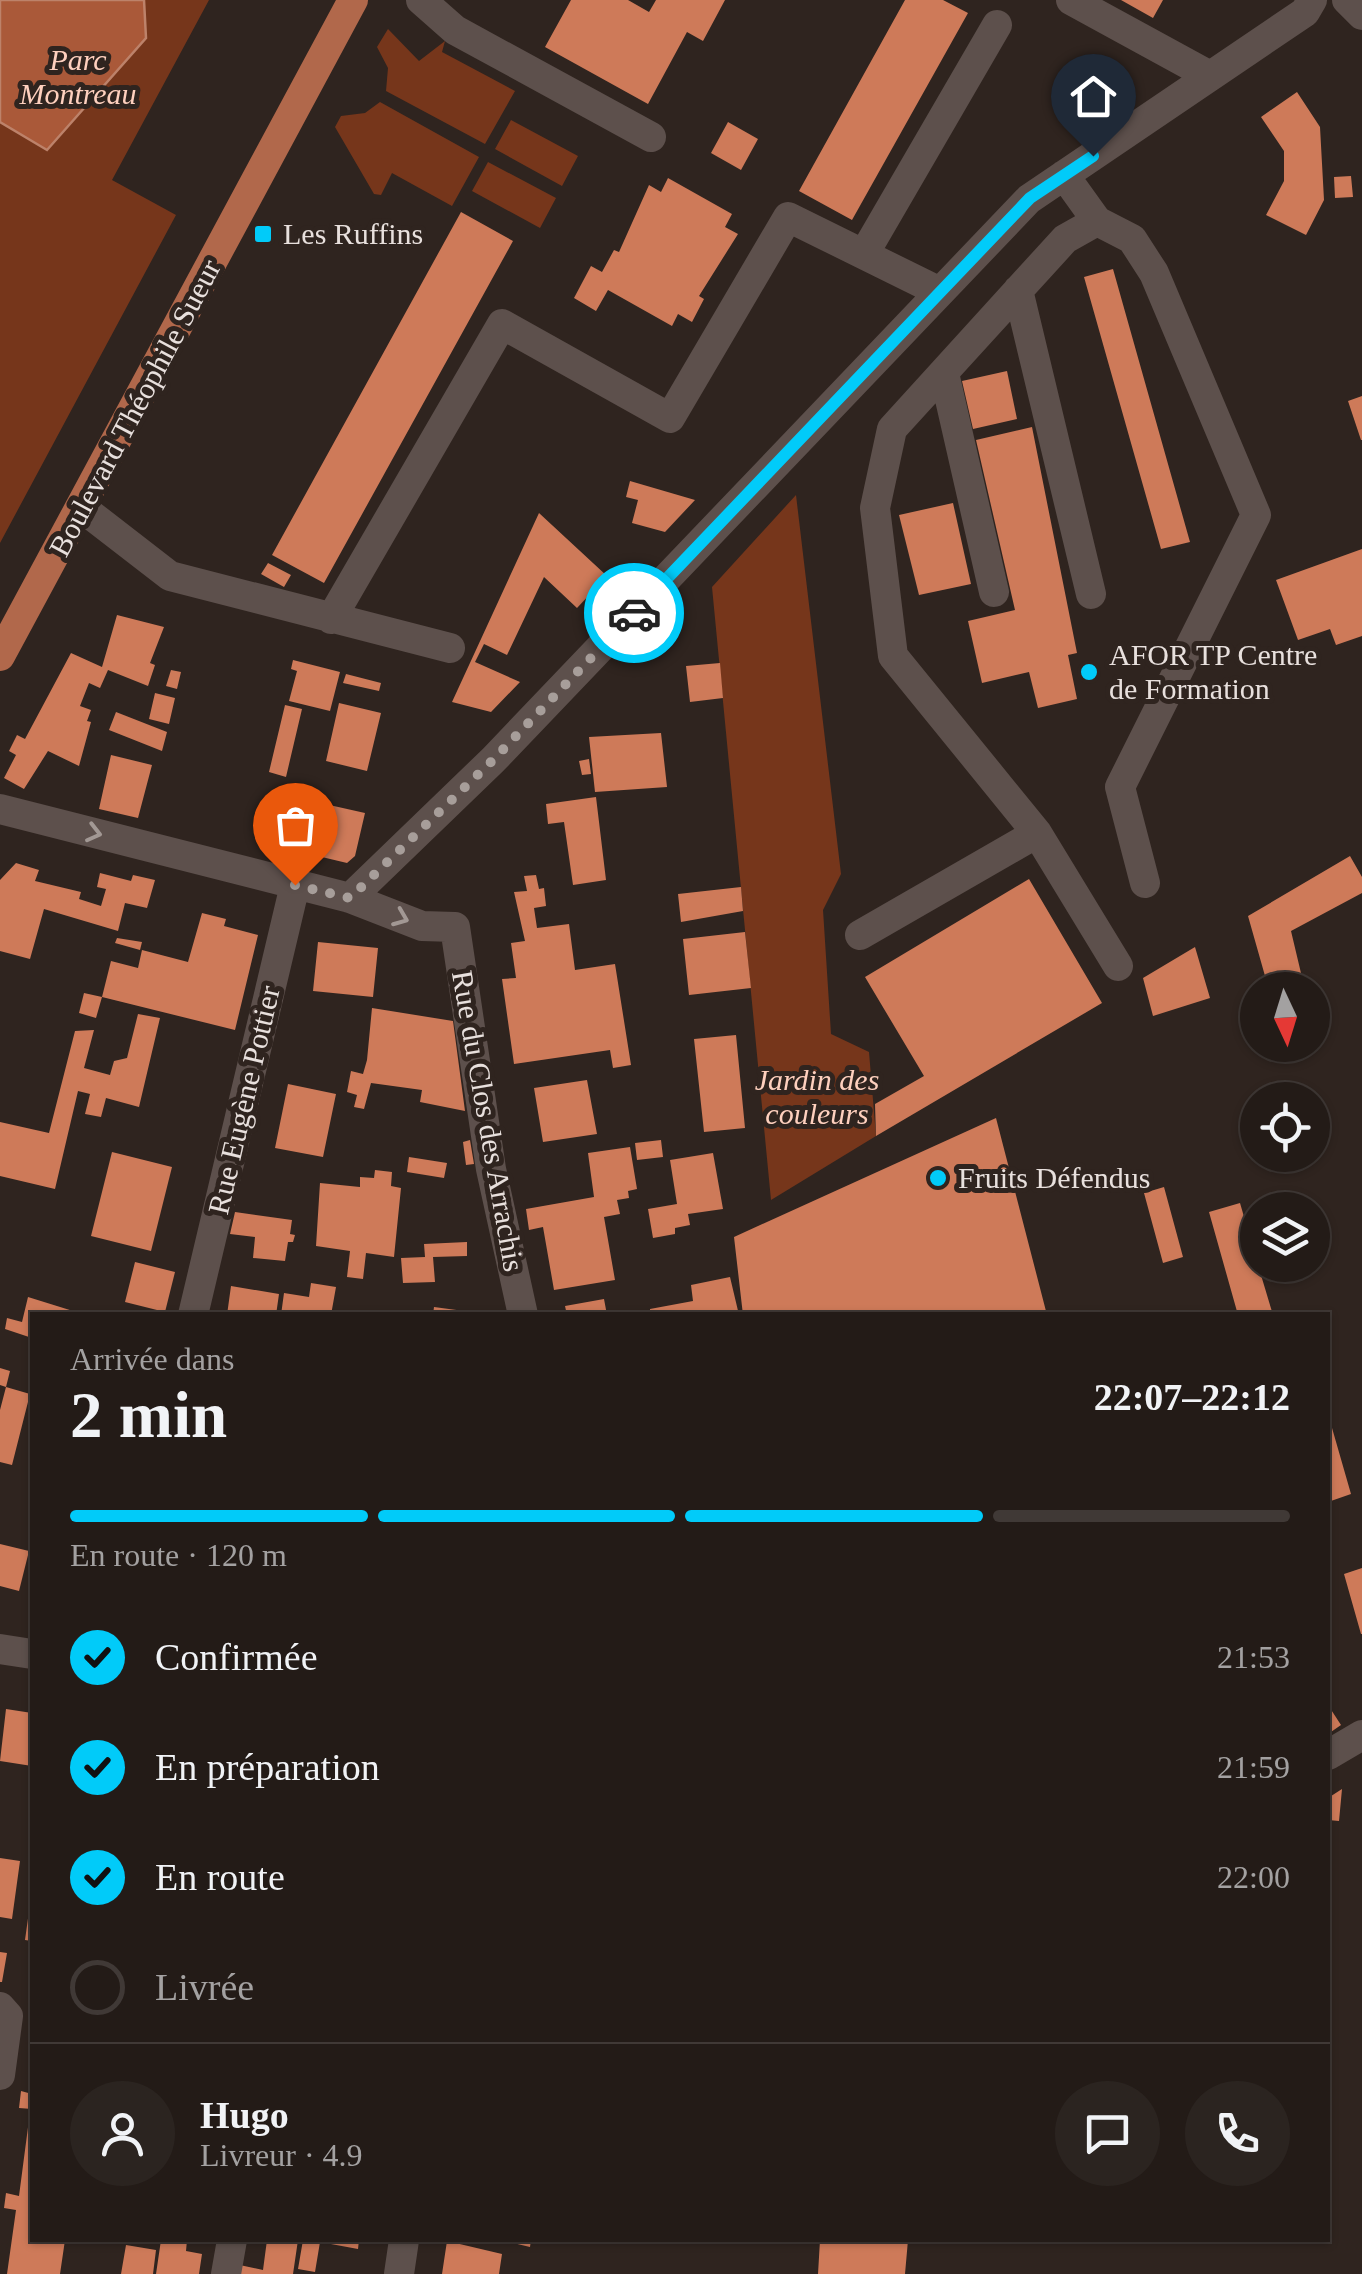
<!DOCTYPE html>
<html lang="fr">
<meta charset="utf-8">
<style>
body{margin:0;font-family:Georgia,serif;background:#2b2420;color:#f1f3f6;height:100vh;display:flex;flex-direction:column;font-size:38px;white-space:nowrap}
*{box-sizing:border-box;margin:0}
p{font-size:32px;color:#a3a1a1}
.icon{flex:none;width:55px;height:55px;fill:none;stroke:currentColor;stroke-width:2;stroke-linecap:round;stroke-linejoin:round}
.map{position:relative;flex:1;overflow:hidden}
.sheet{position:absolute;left:30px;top:1312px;width:1300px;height:930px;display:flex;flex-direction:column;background:#231b17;border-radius:0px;box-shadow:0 2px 8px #0004,0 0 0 2px #403936}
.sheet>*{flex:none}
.needle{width:65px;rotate:176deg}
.tools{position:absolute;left:1240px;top:972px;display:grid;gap:20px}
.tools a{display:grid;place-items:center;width:90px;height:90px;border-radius:50%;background:#231b17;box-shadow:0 2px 8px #0004,0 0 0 2px #403936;font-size:50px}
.pin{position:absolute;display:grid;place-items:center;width:85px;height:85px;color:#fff;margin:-102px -42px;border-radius:50% 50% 50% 0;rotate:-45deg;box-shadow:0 0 10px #0007}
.pin .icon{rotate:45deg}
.courier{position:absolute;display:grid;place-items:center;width:100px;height:100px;margin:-50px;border:8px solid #01cbf9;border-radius:50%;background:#fff;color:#222;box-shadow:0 2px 12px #0007}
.headline em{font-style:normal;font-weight:600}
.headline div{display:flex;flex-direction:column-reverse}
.headline{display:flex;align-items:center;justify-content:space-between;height:170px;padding:0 40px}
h1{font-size:65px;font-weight:600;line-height:75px}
.bar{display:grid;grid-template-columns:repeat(4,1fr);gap:15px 10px;align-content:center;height:120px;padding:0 40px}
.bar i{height:12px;border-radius:8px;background:#403936}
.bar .current{background:#01cbf9}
.bar p{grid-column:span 4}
.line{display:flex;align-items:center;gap:25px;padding:0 40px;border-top:2px solid #403936}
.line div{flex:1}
.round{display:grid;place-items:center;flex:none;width:105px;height:105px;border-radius:52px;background:#2b2420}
ol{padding:0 40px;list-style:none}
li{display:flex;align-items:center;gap:30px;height:110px}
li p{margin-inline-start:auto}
li .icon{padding:10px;border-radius:50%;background:#01cbf9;color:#111;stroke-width:4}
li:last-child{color:#a3a1a1}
li i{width:55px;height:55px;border:5px solid #403936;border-radius:50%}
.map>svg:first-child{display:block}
.green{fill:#76361b}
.water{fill:#aa5939;stroke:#bd826a;stroke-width:2.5}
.building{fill:#ce7a59}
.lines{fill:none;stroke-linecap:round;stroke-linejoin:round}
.minor{stroke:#5d504c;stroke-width:30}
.major{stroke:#b1684b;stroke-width:30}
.oneway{stroke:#a29894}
.done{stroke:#a79e9a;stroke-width:10;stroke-dasharray:0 18}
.route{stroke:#01cbf9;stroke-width:12}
.poi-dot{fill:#01cbf9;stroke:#2f241f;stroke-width:4}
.labels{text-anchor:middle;stroke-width:10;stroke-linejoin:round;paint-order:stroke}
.park-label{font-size:30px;font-style:italic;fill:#fed0be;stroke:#2f241f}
.poi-label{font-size:30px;fill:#e8e0dd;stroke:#2f241f;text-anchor:start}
.street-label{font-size:30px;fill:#e8e0dd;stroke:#2f241f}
</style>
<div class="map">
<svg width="1362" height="2274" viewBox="0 0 1362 2274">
<rect width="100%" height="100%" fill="#2f241f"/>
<path class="green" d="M0 0H209L112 180 176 215 0 543Z
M388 29 419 61 445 41 442 52 515 91 485 144 386 91 388 68 377 47Z
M380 102 479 157 452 206 392 173 381 195 374 194 335 127 341 116 365 113Z
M511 120 578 156 562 186 495 149Z
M488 162 556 198 540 228 472 191Z
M796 495 841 874 823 910 831 1034 869 1052 876 1136 771 1200 712 587Z"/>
<path class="water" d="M0 0H144L146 38 47 150 0 122Z"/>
<path class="building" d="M571 0H628L649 12 656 0H725L703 41 687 32 648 104 545 47Z
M905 0H943L968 13 852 220 799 191Z
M1121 0H1163L1153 18Z
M1297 92 1320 127 1324 200 1306 235 1266 215 1284 181V151L1261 117Z
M728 122 758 139 741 170 711 153Z
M1351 176 1353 197 1335 198 1334 177Z
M668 178 732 214 725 227 738 234 699 296 704 299 692 322 678 314 672 326 608 290 596 311 574 298 591 266 602 272 614 250 619 252 649 185 661 192Z
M461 212 513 241 324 583 272 555Z
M1113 269 1190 542 1161 549 1084 277Z
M1007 371 1017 419 973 429 962 381Z
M1362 396V440H1361L1348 401Z
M1032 427 1077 653 1068 655 1077 699 1038 708 1029 672 982 683 968 621 1015 610 976 440Z
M630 481 695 500 665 532 632 523 638 500 626 497Z
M953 503 971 584 919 595 899 515Z
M539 513 607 576 577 608 544 577 507 655 484 644 475 662 520 682 491 712 452 702Z
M1362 549V636L1336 645 1330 629 1298 640 1276 580Z
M268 563 291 575 284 587 261 574Z
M117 615 164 627 150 663 155 665 148 686 108 670 100 688 89 683 80 706 91 710 87 721 91 722 79 766 48 751 24 789 4 778 16 755 9 751 17 735 25 739 71 653 102 667Z
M293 660 340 672 330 711 289 701 297 671 291 669Z
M720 663 723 698 690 702 686 666Z
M171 670 181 672 177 689 166 686Z
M346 674 381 683 379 691 343 683Z
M155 693 175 698 169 724 149 719Z
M339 703 381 713 367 771 326 761Z
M285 705 302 709 286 777 269 772Z
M116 712 167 732 162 751 109 730Z
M661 733 667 787 595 792 589 737Z
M111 755 152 765 138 818 99 809Z
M589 759 591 774 582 775 579 761Z
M596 797 606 880 573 885 564 822 548 824 546 804Z
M316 802 365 813 355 856 347 863 305 853Z
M1350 856 1362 877V893L1291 931 1305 990H1269L1248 916Z
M16 863 39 870 35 881 81 892 79 899 101 906 106 889 97 887 100 873 131 881 133 875 155 880 147 908 125 903 118 931 44 909 30 959 0 951V880Z
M536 875 539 889 544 888 546 906 534 908 537 928 569 924 575 970 615 964 631 1065 613 1068 610 1050 514 1064 502 979 516 978 511 943 525 941 514 892 527 891 524 876Z
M1029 879 1102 1003 876 1136 875 1104 924 1076 865 977Z
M741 887 743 911 681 922 678 894Z
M202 913 226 919 224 926 258 935 235 1030 102 997 96 1018 79 1013 84 993 102 997 111 961 138 968 142 950 188 962Z
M745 932 751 988 689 995 683 939Z
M117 938 142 942 140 950 115 943Z
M318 942 378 948 373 997 313 991Z
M1195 947 1210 998 1153 1016 1143 978Z
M372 1008 453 1021 465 1111 420 1102 422 1090 371 1083 364 1109 354 1107 357 1095 347 1092 351 1071 363 1074 367 1060Z
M138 1014 160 1018 139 1107 106 1098 101 1117 85 1114 90 1094 78 1091 55 1189 0 1176V1122L49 1133 75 1031 94 1030 84 1068 110 1075 114 1061 127 1058Z
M736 1035 745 1128 704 1132 694 1039Z
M587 1080 597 1134 543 1142 534 1088Z
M288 1084 336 1094 323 1157 275 1148Z
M996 1118 1047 1315H743L734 1237Z
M470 1140 474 1164 466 1165 463 1142Z
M661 1140 663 1157 637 1160 635 1143Z
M630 1147 637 1189 628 1191 629 1198 617 1200 620 1214 604 1217 615 1280 554 1290 543 1227 529 1230 526 1209 594 1197 588 1153Z
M112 1152 172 1167 151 1251 91 1236Z
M713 1153 723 1209 688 1214 690 1225 675 1228V1234L653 1238 648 1209 677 1204 670 1160Z
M409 1157 447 1163 444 1178 407 1172Z
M375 1170 392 1172 391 1186 401 1188 394 1257 366 1253 363 1279 347 1277 350 1251 316 1246 320 1183 360 1187V1177L374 1178Z
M1164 1187 1183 1257 1163 1263 1144 1193Z
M1240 1203 1258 1265 1273 1315H1238L1209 1212Z
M235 1212 292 1220 290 1234 295 1235 293 1242H288L285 1261 253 1258 255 1237 230 1234Z
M467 1242V1256L433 1257 435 1282 403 1283 401 1258 425 1257 424 1244Z
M135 1262 175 1272 165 1312 125 1302Z
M730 1277 739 1315H650V1309L693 1301 691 1285Z
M311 1283 336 1287 331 1315H281L284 1293 309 1297Z
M231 1286 279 1294 276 1315H227Z
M28 1297 73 1311 98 1315H32V1338L5 1329 7 1318 22 1322Z
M604 1299 607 1315H567L565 1306Z
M434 1307 479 1313V1315H433Z
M0 1368 10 1371 6 1387 0 1385Z
M6 1387 30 1394 12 1465 0 1462V1410Z
M1328 1414 1351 1494 1328 1502Z
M0 1544 29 1551 19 1591 0 1586Z
M1362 1568V1634H1361L1344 1574Z
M1328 1705 1341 1725 1328 1734Z
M6 1709 32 1713V1766L0 1761Z
M1342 1789 1339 1821 1328 1820V1798Z
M0 1858 20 1861 12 1919 0 1917Z
M30 1904H32V1941L25 1940Z
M0 1952 7 1953 2 1982H0Z
M21 2091 32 2094V2109L19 2108Z
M30 2112 32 2240H65L60 2274H7L16 2210 4 2208 6 2193 19 2196Z
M161 2240H187L186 2251 202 2254 199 2274H156Z
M267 2240H298L293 2274H234L235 2264 263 2270Z
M303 2240H359L358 2249 320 2242 315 2272 298 2269Z
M501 2240H531L530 2247Z
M820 2240H908L905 2274H818Z
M447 2241 502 2254 499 2274H442Z
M126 2245 156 2250 153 2274H121Z"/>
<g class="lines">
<path class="minor" d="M421 0 455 30 651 137
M1071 0 1210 76
M1347 0 1362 15
M1064 175 1097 221 1132 239 1154 273 1256 515 1120 787 1145 883
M1097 221 1065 239 892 429 875 508 893 656 1037 833 1118 966
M864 254 997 25
M1018 290 1091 594
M944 373 994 592
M82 508 170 576 450 648
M331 619 502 324 670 418 788 217 940 292
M0 809 350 898 422 926 455 927 491 1169 523 1315
M350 898 493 760 1029 199 1305 12 1312 0
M860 935 1037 833
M193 1315 295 885
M0 1649 32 1654
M1328 1755 1362 1735
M0 2007 8 2016 0 2075
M226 2274 232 2240
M399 2274 404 2240"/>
<path class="major" d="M0 656 353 0"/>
</g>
<defs><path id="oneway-chevron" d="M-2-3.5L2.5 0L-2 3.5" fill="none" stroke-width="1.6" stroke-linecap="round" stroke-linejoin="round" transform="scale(2.5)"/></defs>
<g class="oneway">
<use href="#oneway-chevron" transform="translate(94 833) rotate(14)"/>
<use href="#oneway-chevron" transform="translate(401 918) rotate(22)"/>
</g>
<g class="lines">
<path class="done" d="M295 885 350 898 493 760 634 613"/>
<path class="route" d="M634 613 1030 198 1093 156"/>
</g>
<g class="poi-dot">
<rect x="253" y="224" width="20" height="20" rx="5"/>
<circle cx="1089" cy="672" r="10"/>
<circle cx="938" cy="1178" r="10"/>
</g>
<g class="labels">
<g class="park-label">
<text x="78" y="70">Parc<tspan x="78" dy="34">Montreau</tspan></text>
<text x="817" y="1090">Jardin des<tspan x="817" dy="34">couleurs</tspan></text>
</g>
<g class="poi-label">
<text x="283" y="244">Les Ruffins</text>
<text x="1109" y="665">AFOR TP Centre<tspan x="1109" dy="34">de Formation</tspan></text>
<text x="958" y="1188">Fruits Défendus</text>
</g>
<g class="street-label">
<text transform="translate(135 408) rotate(-62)" y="10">Boulevard Théophile Sueur</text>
<text transform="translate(244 1100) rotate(-77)" y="10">Rue Eugène Pottier</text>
<text transform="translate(488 1121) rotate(80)" y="10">Rue du Clos des Arrachis</text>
</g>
</g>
</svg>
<div class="tools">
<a><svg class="needle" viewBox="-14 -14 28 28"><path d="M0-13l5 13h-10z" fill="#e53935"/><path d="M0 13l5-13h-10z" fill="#a3a1a1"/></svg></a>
<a><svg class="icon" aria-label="locate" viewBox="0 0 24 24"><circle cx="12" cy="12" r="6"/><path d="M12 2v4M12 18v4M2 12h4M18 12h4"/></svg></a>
<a><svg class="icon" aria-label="layers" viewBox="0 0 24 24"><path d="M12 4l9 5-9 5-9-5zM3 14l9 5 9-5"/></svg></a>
</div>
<div class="pin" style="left:295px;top:885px;background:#ea580c"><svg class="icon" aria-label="bag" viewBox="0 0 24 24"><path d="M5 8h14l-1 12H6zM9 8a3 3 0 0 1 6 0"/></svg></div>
<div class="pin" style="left:1093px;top:156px;background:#1f2937"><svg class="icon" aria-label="home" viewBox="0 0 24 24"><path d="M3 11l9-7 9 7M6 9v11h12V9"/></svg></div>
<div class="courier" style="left:634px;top:613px"><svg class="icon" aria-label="car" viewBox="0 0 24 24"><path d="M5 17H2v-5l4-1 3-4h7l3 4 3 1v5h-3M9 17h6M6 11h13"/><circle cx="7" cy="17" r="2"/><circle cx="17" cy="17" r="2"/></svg></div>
<section class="sheet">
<div class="headline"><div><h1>2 min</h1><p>Arrivée dans</p></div><em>22:07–22:12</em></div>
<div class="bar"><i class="current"></i><i class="current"></i><i class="current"></i><i></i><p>En route · 120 m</p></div>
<ol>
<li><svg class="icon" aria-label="check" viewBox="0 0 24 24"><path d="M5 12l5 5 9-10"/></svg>Confirmée<p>21:53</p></li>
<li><svg class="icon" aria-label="check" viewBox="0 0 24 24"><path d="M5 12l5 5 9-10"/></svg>En préparation<p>21:59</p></li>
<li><svg class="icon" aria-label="check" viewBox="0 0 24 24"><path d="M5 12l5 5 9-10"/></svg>En route<p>22:00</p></li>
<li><i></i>Livrée</li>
</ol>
<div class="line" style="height:180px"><a class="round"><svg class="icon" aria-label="person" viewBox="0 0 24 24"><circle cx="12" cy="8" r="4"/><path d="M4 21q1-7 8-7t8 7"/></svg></a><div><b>Hugo</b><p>Livreur · 4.9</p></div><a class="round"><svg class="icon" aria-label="chat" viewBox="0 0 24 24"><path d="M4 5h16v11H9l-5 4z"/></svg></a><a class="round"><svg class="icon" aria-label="phone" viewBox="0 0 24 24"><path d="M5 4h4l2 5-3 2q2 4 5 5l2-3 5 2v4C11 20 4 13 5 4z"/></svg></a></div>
</section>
</div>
